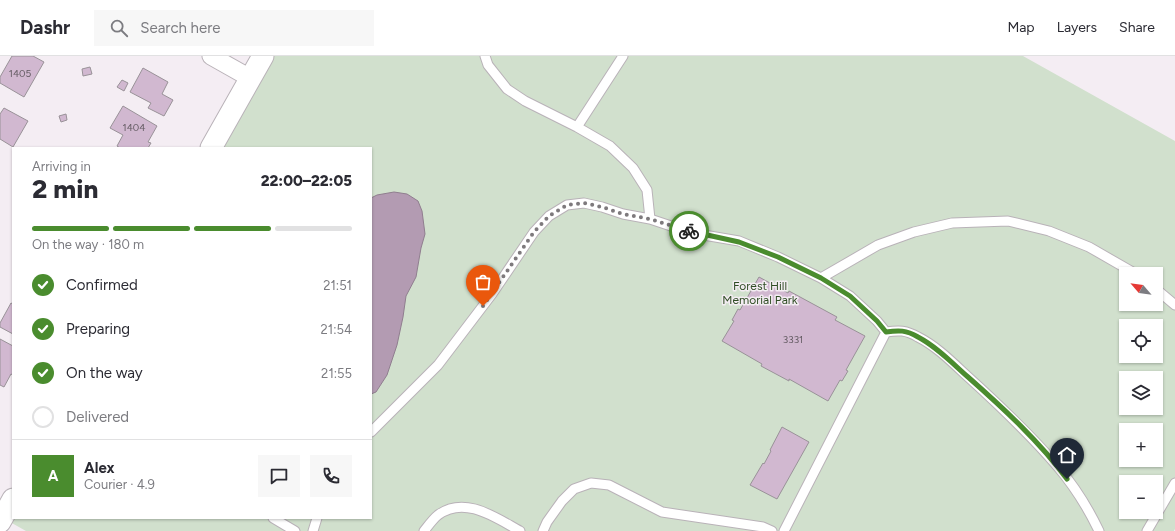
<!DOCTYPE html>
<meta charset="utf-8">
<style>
body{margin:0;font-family:Figtree,sans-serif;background:#f7f7f7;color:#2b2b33;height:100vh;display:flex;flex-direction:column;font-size:15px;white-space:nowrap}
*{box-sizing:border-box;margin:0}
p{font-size:13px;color:#7c7c81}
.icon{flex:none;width:22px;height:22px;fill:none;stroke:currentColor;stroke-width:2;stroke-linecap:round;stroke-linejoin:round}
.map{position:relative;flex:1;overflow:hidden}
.details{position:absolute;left:12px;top:91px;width:360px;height:372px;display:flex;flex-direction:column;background:#fff;border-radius:0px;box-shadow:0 1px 3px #0004}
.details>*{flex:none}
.needle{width:26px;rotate:298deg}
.tools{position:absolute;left:1119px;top:211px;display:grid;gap:8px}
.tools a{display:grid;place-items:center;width:44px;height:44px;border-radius:0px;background:#fff;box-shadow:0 1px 3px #0004;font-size:20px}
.pin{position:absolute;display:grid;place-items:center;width:34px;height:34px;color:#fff;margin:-41px -17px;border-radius:50% 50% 50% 0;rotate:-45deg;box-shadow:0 0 4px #0007}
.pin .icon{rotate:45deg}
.courier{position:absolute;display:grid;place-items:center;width:40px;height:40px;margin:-20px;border:3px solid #4a8c2e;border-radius:50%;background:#fff;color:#222;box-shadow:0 1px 5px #0007}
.overview em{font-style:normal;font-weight:800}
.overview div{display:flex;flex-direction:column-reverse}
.overview{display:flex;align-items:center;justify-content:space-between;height:68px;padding:0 20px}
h1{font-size:26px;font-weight:800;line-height:30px}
.bar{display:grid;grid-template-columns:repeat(4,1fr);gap:6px 4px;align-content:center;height:48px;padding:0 20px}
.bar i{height:5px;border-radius:3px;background:#e1e1e2}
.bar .selected{background:#4a8c2e}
.bar p{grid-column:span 4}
.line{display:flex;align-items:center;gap:10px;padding:0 20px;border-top:1px solid #e1e1e2}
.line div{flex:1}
.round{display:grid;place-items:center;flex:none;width:42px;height:42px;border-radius:0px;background:#f7f7f7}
ol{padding:0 20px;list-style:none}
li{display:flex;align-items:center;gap:12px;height:44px}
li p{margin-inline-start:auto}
li .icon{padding:4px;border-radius:50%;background:#4a8c2e;color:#fff;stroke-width:4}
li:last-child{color:#7c7c81}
li i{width:22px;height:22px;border:2px solid #e1e1e2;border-radius:50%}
header{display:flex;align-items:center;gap:24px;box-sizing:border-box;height:56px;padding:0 20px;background:#fff;border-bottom:1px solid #e1e1e2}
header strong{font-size:19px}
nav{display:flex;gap:22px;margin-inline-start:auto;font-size:14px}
.search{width:280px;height:36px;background:#f7f7f7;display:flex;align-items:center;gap:10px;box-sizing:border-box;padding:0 14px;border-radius:0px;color:#7c7c81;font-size:15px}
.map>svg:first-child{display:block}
.green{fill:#d1e0cd;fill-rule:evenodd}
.water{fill:#b39bb2;stroke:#907e8f}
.building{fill:#d1b8d0;stroke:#999298}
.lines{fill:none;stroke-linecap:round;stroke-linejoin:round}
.service-casing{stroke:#b9b2b8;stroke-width:11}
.minor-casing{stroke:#b9b2b8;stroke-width:19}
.tertiary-casing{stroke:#b9b2b8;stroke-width:23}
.service{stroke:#fff;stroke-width:9}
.minor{stroke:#fff;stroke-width:17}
.tertiary{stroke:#fff;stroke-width:21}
.done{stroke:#7e7a7d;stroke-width:4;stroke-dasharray:0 7.2}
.route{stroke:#4a8c2e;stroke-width:5}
.labels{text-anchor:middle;stroke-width:3;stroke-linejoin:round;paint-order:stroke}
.number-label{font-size:10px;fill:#635b62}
.park-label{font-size:12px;fill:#304d25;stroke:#f4edf3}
</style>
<header>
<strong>Dashr</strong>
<div class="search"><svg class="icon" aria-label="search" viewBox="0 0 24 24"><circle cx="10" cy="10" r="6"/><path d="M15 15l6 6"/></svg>Search here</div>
<nav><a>Map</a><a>Layers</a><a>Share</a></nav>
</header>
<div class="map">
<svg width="1175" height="475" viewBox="0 0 1175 475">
<rect width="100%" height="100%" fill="#f4edf3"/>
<path class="green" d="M273 0H1023L1175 85V473L1174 475H26L10 466 13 462H371V92H222ZM1126 218H1156V248H1126ZM1126 270H1156V300H1126ZM1126 322H1156V352H1126ZM1126 374H1156V404H1126ZM1126 426H1156V456H1126Z"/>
<path class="water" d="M394 136 407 138 418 145 422 155 425 178 421 192 416 221 406 240 403 261 397 289 387 319 376 336 371 338V142L377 139Z"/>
<path class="building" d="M12 0H33L44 6 24 41 0 27V21Z
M90 11 92 18 83 20 82 13Z
M143 12 168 26 162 38 173 44 164 60 148 52 151 47 130 36Z
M122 24 128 27 124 35 117 31Z
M123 50 157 70 148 86 151 87 148 92H120L117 90 123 79 110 72Z
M4 52 28 65 13 91 0 83V58Z
M66 58 67 64 61 66 59 60Z
M759 221 788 237 789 235 837 261 835 264 865 280 846 314 848 315 842 325 840 324 828 345 789 323V325L761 310 762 308 722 285 734 265 732 264 738 253 740 254Z
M11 247 13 248V278L0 271V267Z
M0 283 13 290V319L11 318 4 331 0 329Z
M782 371 809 386 777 443 750 429 763 407 764 408 771 395 770 394Z"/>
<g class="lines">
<defs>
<path id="service" d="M485 0 488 9 507 33 525 45 577 71 610 90 633 112 647 134 650 163
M577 71 623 0
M821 222 878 189 914 176 952 167 1008 165 1049 175 1089 191 1136 218
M1156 233 1175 249
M371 376 438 309 492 238 534 176 549 160 567 149 584 147 602 151 623 158 650 163 692 177 739 185 778 201 821 222 850 240 877 265 886 276
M273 462 295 475
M313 475 317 462
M424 475C428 470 433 463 438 459 465 439 496 462 520 475
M543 475 547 466 562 445 574 433 591 427 609 429 662 456 763 471 772 475
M784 475 886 276C899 274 906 274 918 281 936 290 951 305 966 319 998 348 1030 378 1058 411 1075 431 1088 452 1099 475
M1147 475 1175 427"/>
<path id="minor" d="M211 0 250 22"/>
<path id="tertiary" d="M211 92 263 0
M0 466 13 443"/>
</defs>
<use href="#service" class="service-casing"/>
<use href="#minor" class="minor-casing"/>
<use href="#tertiary" class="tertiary-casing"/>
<use href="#service" class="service"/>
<use href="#minor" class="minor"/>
<use href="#tertiary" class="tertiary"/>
</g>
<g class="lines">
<path class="done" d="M483 250 534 176 549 160 567 149 584 147 602 151 623 158 650 163 689 175"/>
<path class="route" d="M689 175 739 186 778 201 821 222 850 240 877 265 886 276C899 274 906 274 918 281 937 291 952 307 968 321 1002 351 1040 386 1067 423"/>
</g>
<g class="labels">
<g class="number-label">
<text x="20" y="21">1405</text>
<text x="134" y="75">1404</text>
<text x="793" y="287">3331</text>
</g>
<g class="park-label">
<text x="760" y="234">Forest Hill<tspan x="760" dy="14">Memorial Park</tspan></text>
</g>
</g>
</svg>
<div class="tools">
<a><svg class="needle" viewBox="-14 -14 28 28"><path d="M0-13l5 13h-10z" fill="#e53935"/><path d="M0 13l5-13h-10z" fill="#7c7c81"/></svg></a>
<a><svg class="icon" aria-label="locate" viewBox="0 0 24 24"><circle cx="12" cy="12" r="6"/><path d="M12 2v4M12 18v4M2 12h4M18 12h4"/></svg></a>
<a><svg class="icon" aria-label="layers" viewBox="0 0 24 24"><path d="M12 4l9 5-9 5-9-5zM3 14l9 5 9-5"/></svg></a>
<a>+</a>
<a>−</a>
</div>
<div class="pin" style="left:483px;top:250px;background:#ea580c"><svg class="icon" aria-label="bag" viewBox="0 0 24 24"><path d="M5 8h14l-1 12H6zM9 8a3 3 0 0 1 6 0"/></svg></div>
<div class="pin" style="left:1067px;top:423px;background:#1f2937"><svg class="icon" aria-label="home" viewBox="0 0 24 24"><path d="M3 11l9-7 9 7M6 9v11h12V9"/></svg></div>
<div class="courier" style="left:689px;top:175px"><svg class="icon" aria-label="bike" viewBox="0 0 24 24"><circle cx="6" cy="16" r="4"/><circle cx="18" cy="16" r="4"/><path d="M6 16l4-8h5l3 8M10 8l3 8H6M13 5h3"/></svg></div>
<section class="details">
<div class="overview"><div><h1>2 min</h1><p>Arriving in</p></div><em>22:00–22:05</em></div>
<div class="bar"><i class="selected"></i><i class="selected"></i><i class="selected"></i><i></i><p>On the way · 180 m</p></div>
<ol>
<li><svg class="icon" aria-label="check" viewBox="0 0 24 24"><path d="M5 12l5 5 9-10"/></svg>Confirmed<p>21:51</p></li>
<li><svg class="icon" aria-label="check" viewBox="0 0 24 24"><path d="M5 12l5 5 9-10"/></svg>Preparing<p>21:54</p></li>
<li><svg class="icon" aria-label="check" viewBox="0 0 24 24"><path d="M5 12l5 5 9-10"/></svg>On the way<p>21:55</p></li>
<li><i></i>Delivered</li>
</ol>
<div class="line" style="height:72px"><b class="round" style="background:#4a8c2e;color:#fff">A</b><div><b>Alex</b><p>Courier · 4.9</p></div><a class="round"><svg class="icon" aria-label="chat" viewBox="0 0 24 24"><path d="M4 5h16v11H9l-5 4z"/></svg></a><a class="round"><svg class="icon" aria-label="phone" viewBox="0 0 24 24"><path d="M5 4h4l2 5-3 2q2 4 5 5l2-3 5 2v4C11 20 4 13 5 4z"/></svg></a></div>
</section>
</div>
